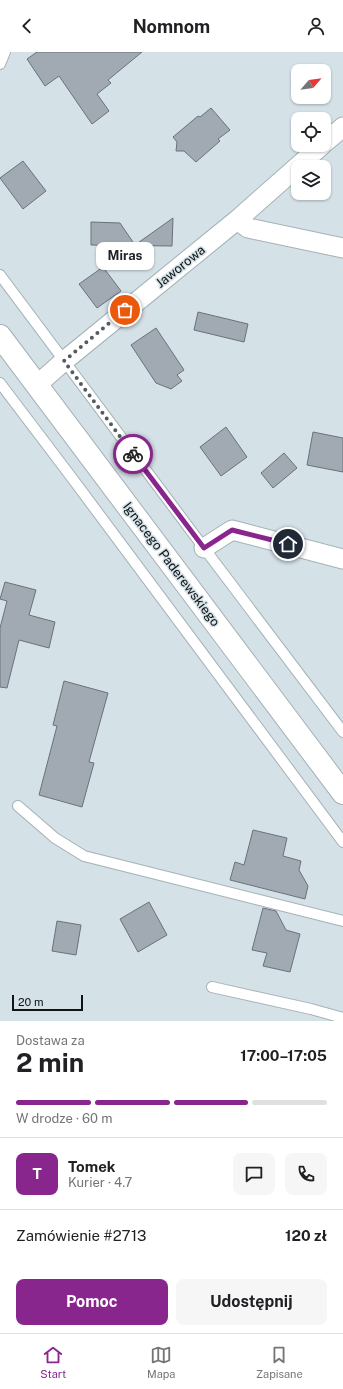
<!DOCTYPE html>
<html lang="pl">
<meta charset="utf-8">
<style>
body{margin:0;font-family:"Public Sans",sans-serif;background:#f6f6f6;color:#202124;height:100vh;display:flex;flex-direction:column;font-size:15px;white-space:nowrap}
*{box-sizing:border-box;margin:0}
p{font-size:13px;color:#757577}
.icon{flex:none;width:22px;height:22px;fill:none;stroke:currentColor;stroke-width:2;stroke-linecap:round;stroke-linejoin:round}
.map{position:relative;height:969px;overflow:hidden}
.details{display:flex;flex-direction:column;background:#fff;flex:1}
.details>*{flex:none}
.needle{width:26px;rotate:62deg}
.controls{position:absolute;left:291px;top:12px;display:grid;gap:8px}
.controls a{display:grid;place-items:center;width:40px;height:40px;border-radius:8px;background:#fff;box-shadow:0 1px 3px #0004;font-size:20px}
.scale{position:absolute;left:12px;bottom:10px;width:71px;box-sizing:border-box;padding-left:4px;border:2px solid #101416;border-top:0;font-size:11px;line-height:14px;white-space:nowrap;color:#101416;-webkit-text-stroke:3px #d4e1e7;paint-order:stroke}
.pin{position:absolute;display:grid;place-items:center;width:34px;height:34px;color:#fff;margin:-17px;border:2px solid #fff;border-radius:50%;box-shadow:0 1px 4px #0007}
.courier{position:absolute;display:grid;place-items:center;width:40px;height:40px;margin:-20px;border:3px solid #88268e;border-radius:50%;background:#fff;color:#222;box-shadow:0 1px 5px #0007}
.bubble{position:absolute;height:28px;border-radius:8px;background:#fff;box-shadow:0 1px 3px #0004;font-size:13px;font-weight:700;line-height:28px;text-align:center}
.overview em{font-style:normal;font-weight:700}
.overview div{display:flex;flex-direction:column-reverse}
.overview{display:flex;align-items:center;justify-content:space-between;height:68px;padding:0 16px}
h1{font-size:26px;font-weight:700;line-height:30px}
.bar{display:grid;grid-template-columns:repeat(4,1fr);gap:6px 4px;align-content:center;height:48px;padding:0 16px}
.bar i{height:5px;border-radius:3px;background:#e0e0e0}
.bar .current{background:#88268e}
.bar p{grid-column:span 4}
.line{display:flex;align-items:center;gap:10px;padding:0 16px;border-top:1px solid #e0e0e0}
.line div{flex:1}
.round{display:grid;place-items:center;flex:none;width:42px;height:42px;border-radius:8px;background:#f6f6f6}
.button{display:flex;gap:8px;margin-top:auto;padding:8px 16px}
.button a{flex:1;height:46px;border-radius:8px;background:#88268e;color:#fff;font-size:16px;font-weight:700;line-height:46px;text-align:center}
.button a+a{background:#f6f6f6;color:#202124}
header{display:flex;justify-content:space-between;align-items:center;height:52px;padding:0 16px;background:#fff;font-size:18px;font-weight:700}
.menu{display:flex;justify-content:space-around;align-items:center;height:56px;border-top:1px solid #e0e0e0;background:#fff;font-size:11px;color:#757577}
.menu a{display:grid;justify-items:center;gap:2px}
.menu .current{color:#88268e}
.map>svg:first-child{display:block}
.building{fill:#a1aab3;stroke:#69727a}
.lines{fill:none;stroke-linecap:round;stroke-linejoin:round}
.lane-casing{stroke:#a4b1b6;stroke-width:12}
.street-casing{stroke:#a4b1b6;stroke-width:21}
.primary-casing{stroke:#a4b1b6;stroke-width:24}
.lane{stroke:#fff;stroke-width:10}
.street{stroke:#fff;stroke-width:19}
.primary{stroke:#fff;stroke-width:22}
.done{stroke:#555c5f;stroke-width:4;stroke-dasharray:0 7.2}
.route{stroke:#88268e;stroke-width:5}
.labels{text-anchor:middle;stroke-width:3;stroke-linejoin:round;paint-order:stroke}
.street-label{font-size:13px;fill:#101416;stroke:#d4e1e7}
</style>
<header><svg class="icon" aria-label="back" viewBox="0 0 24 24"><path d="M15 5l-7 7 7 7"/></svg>Nomnom<svg class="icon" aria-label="person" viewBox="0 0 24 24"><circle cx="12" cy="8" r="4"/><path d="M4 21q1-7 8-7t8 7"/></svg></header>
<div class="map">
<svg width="343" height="969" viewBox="0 0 343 969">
<rect width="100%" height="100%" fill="#d4e1e7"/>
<path class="building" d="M37 0H142L108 28 111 31 97 42 109 59 92 72 59 24 45 34 27 7Z
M211 56 230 78 218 87 220 89 196 110 184 99H176L177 90 173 85 198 64 200 65Z
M23 109 46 139 23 157 0 126Z
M173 166 172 194 91 193V170L120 171 135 193Z
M103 215 121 239 97 256 79 232Z
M198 260 248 272 244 290 194 278Z
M156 276 184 318 177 323 182 329 171 337 156 331 131 293Z
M226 375 247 405 221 424 200 395Z
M313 380 343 386V420L307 413Z
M284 401 297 416 273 436 261 421Z
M5 530 36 538 29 563 55 570 49 596 19 588 7 636 0 635V576L7 549 0 547Z
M64 629 108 641 89 710 94 711 82 755 39 743 57 674 53 673Z
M253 778 287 786 283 804 301 809 299 818 308 834 305 847 230 828 235 810 244 813Z
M149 850 167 883 138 900 120 867Z
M263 856 276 859 286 878 300 882 290 920 263 914 267 901 252 898Z
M57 869 81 873 76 903 52 899Z"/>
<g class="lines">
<defs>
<path id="lane" d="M0 12 5 0
M0 223 204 496 343 680
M0 331 72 426 343 790
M18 754 55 786 84 804 343 869
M212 935 311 957 343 966"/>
<path id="street" d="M324 91 343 75
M237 168 248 176 343 196
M37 333 64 309 237 168 322 93
M204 496 232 478 343 507"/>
<path id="primary" d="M0 284 343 741"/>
</defs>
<use href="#lane" class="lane-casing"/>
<use href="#street" class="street-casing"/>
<use href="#primary" class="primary-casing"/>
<use href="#lane" class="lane"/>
<use href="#street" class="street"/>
<use href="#primary" class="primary"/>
</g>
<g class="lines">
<path class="done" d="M125 258 64 309 133 402"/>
<path class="route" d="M133 402 204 496 232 478 288 492"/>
</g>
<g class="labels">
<g class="street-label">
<text transform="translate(180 214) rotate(-39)" y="5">Jaworowa</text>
<text transform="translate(172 512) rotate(53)" y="5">Ignacego Paderewskiego</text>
</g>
</g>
</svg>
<div class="controls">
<a><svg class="needle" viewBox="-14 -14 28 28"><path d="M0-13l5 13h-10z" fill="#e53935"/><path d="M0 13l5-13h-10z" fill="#757577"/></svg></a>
<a><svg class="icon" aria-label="locate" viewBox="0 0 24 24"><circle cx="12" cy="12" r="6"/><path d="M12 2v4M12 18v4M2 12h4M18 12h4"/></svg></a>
<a><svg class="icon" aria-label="layers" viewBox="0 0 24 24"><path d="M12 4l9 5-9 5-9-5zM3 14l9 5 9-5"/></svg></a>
</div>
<div class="scale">20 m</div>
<div class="pin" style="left:125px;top:258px;background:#ea580c"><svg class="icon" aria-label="bag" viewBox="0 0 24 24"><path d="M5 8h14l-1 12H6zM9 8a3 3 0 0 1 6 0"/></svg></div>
<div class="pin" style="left:288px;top:492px;background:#1f2937"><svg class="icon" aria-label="home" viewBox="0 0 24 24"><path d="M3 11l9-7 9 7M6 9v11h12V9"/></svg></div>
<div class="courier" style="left:133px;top:402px"><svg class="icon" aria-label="bike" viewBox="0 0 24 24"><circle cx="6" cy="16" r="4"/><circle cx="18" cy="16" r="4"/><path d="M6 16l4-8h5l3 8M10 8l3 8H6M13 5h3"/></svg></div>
<div class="bubble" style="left:96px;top:190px;width:58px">Miras</div>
</div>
<section class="details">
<div class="overview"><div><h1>2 min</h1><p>Dostawa za</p></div><em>17:00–17:05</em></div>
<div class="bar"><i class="current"></i><i class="current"></i><i class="current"></i><i></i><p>W drodze · 60 m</p></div>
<div class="line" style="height:72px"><b class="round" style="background:#88268e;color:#fff">T</b><div><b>Tomek</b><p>Kurier · 4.7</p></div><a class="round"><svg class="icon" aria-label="chat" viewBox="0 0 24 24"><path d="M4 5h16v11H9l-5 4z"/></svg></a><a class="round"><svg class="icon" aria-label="phone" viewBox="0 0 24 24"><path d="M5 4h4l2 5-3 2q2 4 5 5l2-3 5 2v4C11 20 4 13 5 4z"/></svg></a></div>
<div class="line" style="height:52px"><div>Zamówienie #2713</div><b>120 zł</b></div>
<div class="button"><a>Pomoc</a><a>Udostępnij</a></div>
</section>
<nav class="menu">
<a class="current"><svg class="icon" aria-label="home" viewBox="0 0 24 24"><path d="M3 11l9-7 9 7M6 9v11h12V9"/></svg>Start</a>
<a><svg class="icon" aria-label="map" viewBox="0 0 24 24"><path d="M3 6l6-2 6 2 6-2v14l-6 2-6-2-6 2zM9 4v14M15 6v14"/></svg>Mapa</a>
<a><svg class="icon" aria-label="saved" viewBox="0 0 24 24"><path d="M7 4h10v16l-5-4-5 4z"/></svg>Zapisane</a>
</nav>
